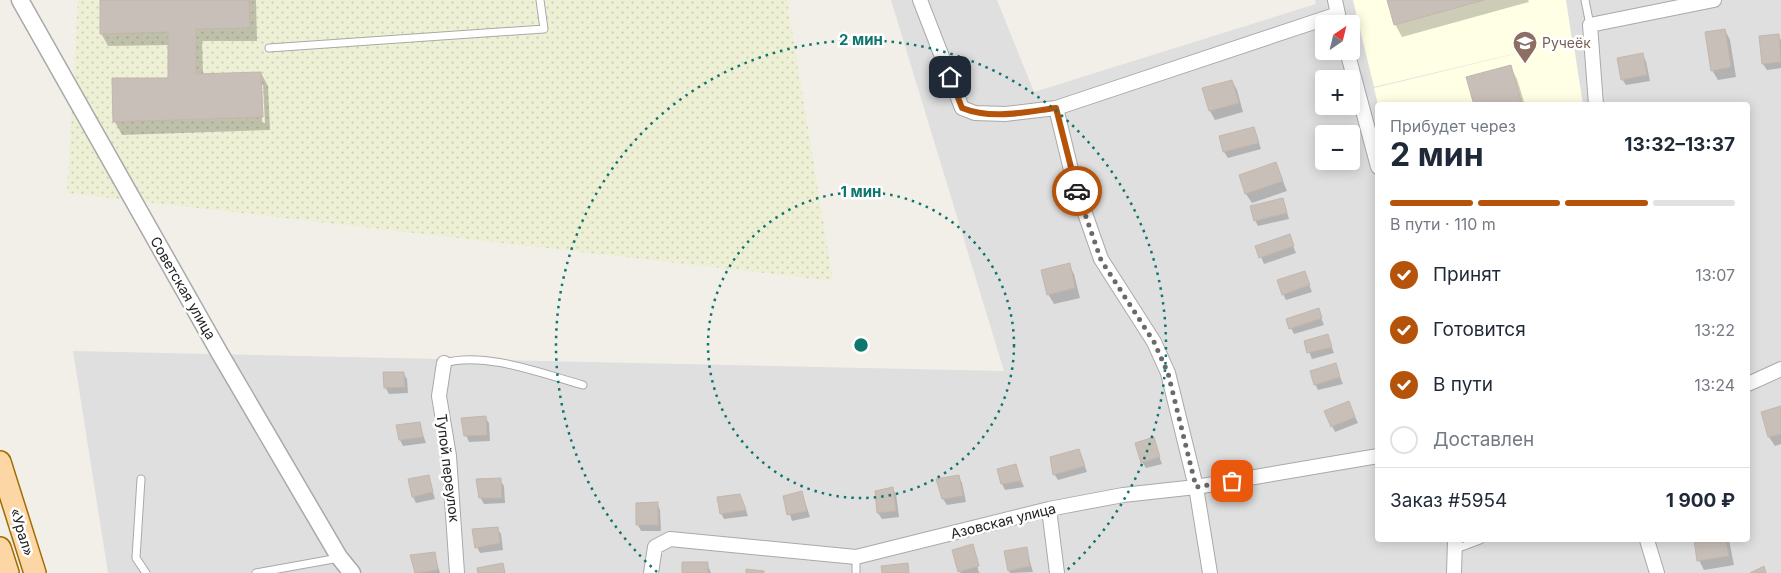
<!DOCTYPE html>
<html lang="ru">
<meta charset="utf-8">
<style>
body{margin:0;font-family:Inter,sans-serif;background:#f6f6f7;color:#1f2937;height:100vh;display:flex;flex-direction:column;font-size:19px;white-space:nowrap}
*{box-sizing:border-box;margin:0}
p{font-size:16px;color:#747a83}
.icon{flex:none;width:28px;height:28px;fill:none;stroke:currentColor;stroke-width:2;stroke-linecap:round;stroke-linejoin:round}
.map{position:relative;flex:1;overflow:hidden}
.sheet{position:absolute;left:1375px;top:102px;width:375px;height:440px;display:flex;flex-direction:column;background:#fff;border-radius:5px;box-shadow:0 2px 12px #0003}
.sheet>*{flex:none}
.needle{width:32px;rotate:35deg}
.fabs{position:absolute;left:1315px;top:15px;display:grid;gap:10px}
.fabs a{display:grid;place-items:center;width:45px;height:45px;border-radius:5px;background:#fff;box-shadow:0 2px 12px #0003;font-size:25px}
.pin{position:absolute;display:grid;place-items:center;width:42px;height:42px;color:#fff;margin:-21px;border-radius:10px;box-shadow:0 2px 8px #0006}
.courier{position:absolute;display:grid;place-items:center;width:50px;height:50px;margin:-25px;border:4px solid #b45309;border-radius:50%;background:#fff;color:#222;box-shadow:0 1px 6px #0007}
.head em{font-style:normal;font-weight:700}
.head div{display:flex;flex-direction:column-reverse}
.head{display:flex;align-items:center;justify-content:space-between;height:85px;padding:0 15px}
h1{font-size:32px;font-weight:700;line-height:38px}
.bar{display:grid;grid-template-columns:repeat(4,1fr);gap:8px 5px;align-content:center;height:60px;padding:0 15px}
.bar i{height:6px;border-radius:4px;background:#e0e1e3}
.bar .current{background:#b45309}
.bar p{grid-column:span 4}
.line{display:flex;align-items:center;gap:12px;padding:0 15px;border-top:1px solid #e0e1e3}
.line div{flex:1}
ol{padding:0 15px;list-style:none}
li{display:flex;align-items:center;gap:15px;height:55px}
li p{margin-inline-start:auto}
li .icon{padding:5px;border-radius:50%;background:#b45309;color:#fff;stroke-width:4}
li:last-child{color:#747a83}
li i{width:28px;height:28px;border:2px solid #e0e1e3;border-radius:50%}
.map>svg:first-child{display:block}
.residential{fill:#e0dfdf;fill-rule:evenodd}
.education{fill:#ffffe5}
.farmland{fill:url(#farmland-dots)}
.shadow{fill:#0003;fill-rule:evenodd}
.building{fill:#c7bfb8;stroke:#c4b6ab}
.lines{fill:none;stroke-linecap:round;stroke-linejoin:round}
.service-casing{stroke:#a9a9a9;stroke-width:9}
.minor-casing{stroke:#a9a9a9;stroke-width:16}
.tertiary-casing{stroke:#a9a9a9;stroke-width:19}
.primary-casing{stroke:#a06b00;stroke-width:24}
.service{stroke:#fff;stroke-width:7}
.minor{stroke:#fff;stroke-width:14}
.tertiary{stroke:#fff;stroke-width:16}
.primary{stroke:#fcd6a4;stroke-width:21}
.done{stroke:#6b6a68;stroke-width:5;stroke-dasharray:0 9}
.route{stroke:#b45309;stroke-width:6}
.ring{fill:none;stroke:#0f766e;stroke-width:2.5;stroke-dasharray:2.5 5}
.labels{text-anchor:middle;stroke-width:5;stroke-linejoin:round;paint-order:stroke}
.education-label{font-size:14px;fill:#785e54;stroke:#fff;text-anchor:start}
.street-label{font-size:14px;fill:#222;stroke:#fff}
.centre{fill:#0f766e;stroke:#fff;stroke-width:2.5}
.ring-label{font-size:15px;text-anchor:middle;font-weight:bold;fill:#0f766e;stroke:#fff;stroke-width:5;stroke-linejoin:round;paint-order:stroke}
</style>
<div class="map">
<svg width="1781" height="573" viewBox="0 0 1781 573">
<defs>
<pattern id="farmland-dots" width="8" height="8" patternUnits="userSpaceOnUse" patternTransform="scale(1.25)"><rect width="8" height="8" fill="#eef0d5"/><path d="M2 2h.1M6 6h.1" fill="none" stroke="#ccceb7" stroke-width="1.8" stroke-linecap="round"/></pattern>
</defs>
<rect width="100%" height="100%" fill="#f2efe9"/>
<path class="residential" d="M891 0H997L1034 92 1316 4 1315 0H1781V573H108L73 351 1004 371ZM1324 24H1351V51H1324ZM1324 79H1351V106H1324ZM1378 105H1748V540H1378ZM1324 134H1351V161H1324Z"/>
<path class="education" d="M1353 0H1566L1572 40 1374 87Z
M1573 40 1583 105H1378L1374 88Z"/>
<path class="farmland" d="M78 0H787L833 281 67 193Z"/>
<path class="shadow" d="M101 0H256L257 41H202L203 75 261 73 268 86 270 130 122 135 115 122 170 79 169 45 108 46 101 33ZM261 85H263L265 123H262Z
M1389 0H1528L1529 2 1402 37 1395 24Z
M1725 30 1730 40 1736 77 1718 80 1712 70Z
M1778 35 1781 40V68L1767 70 1763 64Z
M1642 55 1646 61 1650 81 1626 85 1622 79Z
M1510 66 1517 79 1525 105H1475Z
M1232 81 1237 90 1243 112 1215 120 1210 111Z
M1254 128 1261 149 1228 158 1224 152Z
M1276 164 1287 191 1252 203 1246 194Z
M1283 199 1289 219 1258 226 1255 220Z
M1289 236 1296 253 1264 264 1257 247Z
M1069 265 1074 274 1080 298 1054 304 1048 294Z
M1304 272 1312 292 1286 300 1283 294Z
M1318 310 1324 325 1294 334 1291 328Z
M1327 335 1334 353 1312 359 1305 342Z
M1335 365 1343 384 1318 390 1315 384Z
M403 373 407 379 408 393 389 394 385 387Z
M1348 402 1358 423 1335 432 1332 426Z
M1781 408V444L1775 446 1769 437 1763 413Z
M485 417 489 423 490 441 469 442 466 435Z
M419 424 426 443 403 446 400 440Z
M1153 439 1162 464 1146 468 1142 462Z
M1079 450 1087 472 1058 480 1054 474Z
M1015 466 1024 487 1005 490 1002 484Z
M428 476 435 499 416 503 413 497Z
M959 477 962 483 966 502 947 505 943 499Z
M500 480 504 486 505 503 484 504 480 497Z
M892 488 896 494 899 517 882 519 878 513Z
M802 493 810 517 792 521 784 497Z
M743 502 748 516 724 519 721 513Z
M657 503 660 510 661 531H641L638 525Z
M497 528 501 534 503 550 480 553 477 547Z
M1695 540H1729L1734 565 1704 570 1699 560Z
M972 546 979 573 981 572 980 573H960Z
M1026 548 1033 572 1010 573 1009 570Z
M434 553 440 573H416L412 556Z
M707 563 711 573H683Z"/>
<path class="building" d="M100 0H249L250 28 196 29V74L261 72 263 117 113 122 112 78H168V32L100 34Z
M1387 0H1484L1394 25Z
M1725 29 1731 67 1711 71 1705 32Z
M1779 34 1781 62 1762 64 1759 36Z
M1643 53 1647 75 1621 80 1617 58Z
M1511 65 1522 105H1474L1466 77Z
M1232 80 1239 103 1209 111 1202 88Z
M1254 127 1259 143 1223 152 1219 136Z
M1276 162 1283 181 1245 194 1239 175Z
M1283 198 1287 213 1254 221 1250 206Z
M1290 234 1294 246 1259 258 1255 246Z
M1070 263 1075 288 1047 295 1041 270Z
M1305 271 1310 285 1282 295 1277 280Z
M1319 308 1322 318 1289 329 1286 319Z
M1328 334 1332 347 1307 353 1304 341Z
M1336 363 1340 377 1314 385 1310 371Z
M383 372H404L405 387 384 388Z
M1349 401 1355 417 1331 427 1324 411Z
M1781 406V434L1768 437 1761 412Z
M486 416 487 435 464 436 461 418Z
M420 422 423 437 399 440 396 425Z
M1154 437 1160 457 1141 463 1135 443Z
M1079 449 1085 466 1053 475 1050 457Z
M1016 464 1021 481 1001 484 997 469Z
M429 475 433 492 412 497 408 479Z
M959 475 963 496 942 499 936 479Z
M501 478 502 498H479L476 479Z
M893 487 896 511 877 513 875 491Z
M802 491 807 511 787 515 783 496Z
M740 494 746 510 720 514 717 497Z
M658 502V525H636V503Z
M498 527 500 543 475 548 472 529Z
M1694 540H1726L1729 556 1697 561Z
M973 544 979 566 958 572 952 550Z
M1027 547 1030 566 1008 571 1004 551Z
M435 552 438 570 415 573 410 555Z
M682 562H708V573H682Z
M503 563 505 573H478L477 568Z
M908 563 909 573H882L881 566Z
M1764 566 1766 573H1750Z
M746 569 764 571V573H746Z"/>
<g class="lines">
<defs>
<path id="service" d="M1585 0 1590 25
M269 48 544 29 540 0
M444 363C485 351 543 374 583 385
M141 479 136 558 146 573
M1456 549 1480 540
M856 557V573
M256 573 339 558"/>
<path id="minor" d="M920 0 962 108 975 113 1005 114 1056 108 1338 14
M1335 0 1340 24
M1347 51 1378 167
M1596 105 1590 25 1714 0
M1056 108 1074 182 1101 259 1154 342 1168 373 1196 487 1210 573
M444 363 439 396 449 456 457 573
M1748 384 1781 369
M1049 509 1057 573
M1647 540 1657 573
M651 573 655 547 670 539 856 557 1049 509 1123 495 1196 487 1378 456
M1454 573 1455 540"/>
<path id="tertiary" d="M20 0 219 352 339 557 352 573"/>
<path id="primary" d="M0 462 35 573
M0 548 8 573"/>
</defs>
<use href="#service" class="service-casing"/>
<use href="#minor" class="minor-casing"/>
<use href="#tertiary" class="tertiary-casing"/>
<use href="#primary" class="primary-casing"/>
<use href="#service" class="service"/>
<use href="#minor" class="minor"/>
<use href="#tertiary" class="tertiary"/>
<use href="#primary" class="primary"/>
</g>
<g class="lines">
<path class="done" d="M1077 191 1101 260 1154 342 1168 373 1196 487 1232 481"/>
<path class="route" d="M950 77 962 108C992 120 1025 112 1056 108L1077 191"/>
</g>
<g class="ring">
<circle cx="861" cy="345" r="153"/>
<path d="M657 572A305 305 0 1 1 1065 572"/>
</g>
<defs>
<symbol id="school-pin" viewBox="-11 -11 22 30"><path d="M0 17L-7.5 6A9.5 9.5 0 1 1 7.5 6Z" fill="#8d6e63" stroke="#fff"/><path d="M0-5L7-2L0 1L-7-2ZM-4 1L0 2.5L4 1V4Q0 6-4 4Z" fill="#fff"/></symbol>
</defs>
<g fill-rule="evenodd">
<use href="#school-pin" x="1511" y="29" width="28" height="38"/>
</g>
<g class="labels">
<g class="education-label">
<text x="1542" y="48">Ручеёк</text>
</g>
<g class="street-label">
<text transform="translate(183 288) rotate(60)" y="5">Советская улица</text>
<text transform="translate(448 468) rotate(83)" y="5">Тупой переулок</text>
<text transform="translate(1003 521) rotate(-14)" y="5">Азовская улица</text>
<text transform="translate(22 532) rotate(73)" y="5">«Урал»</text>
</g>
</g>
<circle cx="861" cy="345" r="8" class="centre"/>
<g class="ring-label">
<text x="861" y="45">2 мин</text>
<text x="861" y="197">1 мин</text>
</g>
</svg>
<div class="fabs">
<a><svg class="needle" viewBox="-14 -14 28 28"><path d="M0-13l5 13h-10z" fill="#e53935"/><path d="M0 13l5-13h-10z" fill="#747a83"/></svg></a>
<a>+</a>
<a>−</a>
</div>
<div class="pin" style="left:1232px;top:481px;background:#ea580c"><svg class="icon" aria-label="bag" viewBox="0 0 24 24"><path d="M5 8h14l-1 12H6zM9 8a3 3 0 0 1 6 0"/></svg></div>
<div class="pin" style="left:950px;top:77px;background:#1f2937"><svg class="icon" aria-label="home" viewBox="0 0 24 24"><path d="M3 11l9-7 9 7M6 9v11h12V9"/></svg></div>
<div class="courier" style="left:1077px;top:191px"><svg class="icon" aria-label="car" viewBox="0 0 24 24"><path d="M5 17H2v-5l4-1 3-4h7l3 4 3 1v5h-3M9 17h6M6 11h13"/><circle cx="7" cy="17" r="2"/><circle cx="17" cy="17" r="2"/></svg></div>
<section class="sheet">
<div class="head"><div><h1>2 мин</h1><p>Прибудет через</p></div><em>13:32–13:37</em></div>
<div class="bar"><i class="current"></i><i class="current"></i><i class="current"></i><i></i><p>В пути · 110 m</p></div>
<ol>
<li><svg class="icon" aria-label="check" viewBox="0 0 24 24"><path d="M5 12l5 5 9-10"/></svg>Принят<p>13:07</p></li>
<li><svg class="icon" aria-label="check" viewBox="0 0 24 24"><path d="M5 12l5 5 9-10"/></svg>Готовится<p>13:22</p></li>
<li><svg class="icon" aria-label="check" viewBox="0 0 24 24"><path d="M5 12l5 5 9-10"/></svg>В пути<p>13:24</p></li>
<li><i></i>Доставлен</li>
</ol>
<div class="line" style="height:65px"><div>Заказ #5954</div><b>1 900 ₽</b></div>
</section>
</div>
